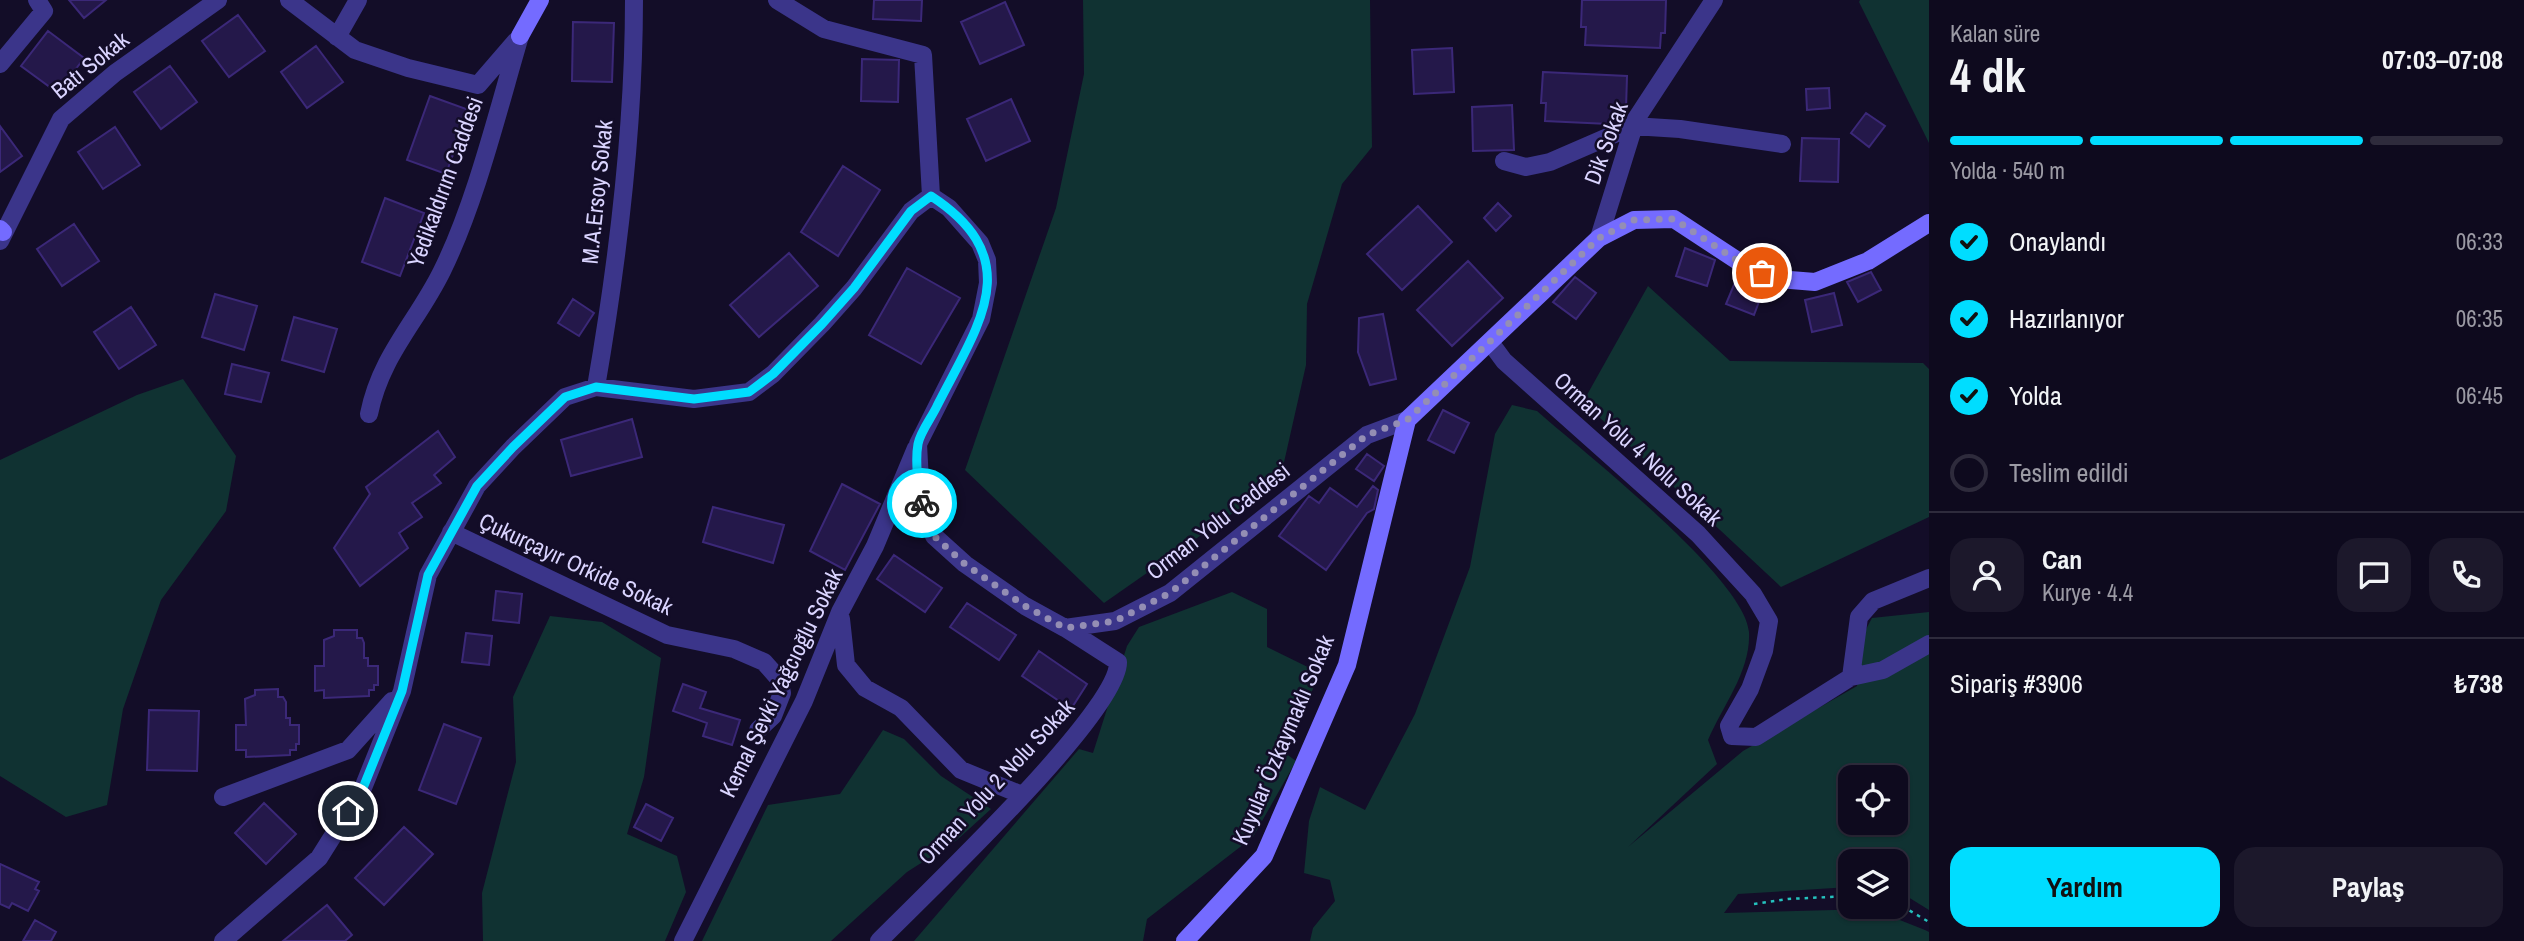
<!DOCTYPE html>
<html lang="tr">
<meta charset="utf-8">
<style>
body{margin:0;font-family:"Archivo Narrow",sans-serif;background:#1c182b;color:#f1f3f6;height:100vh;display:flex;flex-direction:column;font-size:26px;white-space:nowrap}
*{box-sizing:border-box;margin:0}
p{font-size:23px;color:#9b9aa4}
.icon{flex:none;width:38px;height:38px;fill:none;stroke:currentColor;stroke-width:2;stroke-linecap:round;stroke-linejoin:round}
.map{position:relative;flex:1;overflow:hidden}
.drawer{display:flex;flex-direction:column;background:#0e0a1e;width:595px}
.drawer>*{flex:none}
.tools{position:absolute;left:1838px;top:765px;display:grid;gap:14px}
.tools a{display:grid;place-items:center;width:70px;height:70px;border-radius:14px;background:#0e0a1e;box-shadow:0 2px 5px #0004,0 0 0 2px #2e2b3c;font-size:35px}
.pin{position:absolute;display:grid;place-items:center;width:60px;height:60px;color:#fff;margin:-30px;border:4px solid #fff;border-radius:50%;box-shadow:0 2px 7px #0007}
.courier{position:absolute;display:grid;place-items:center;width:70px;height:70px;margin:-35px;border:5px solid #0df;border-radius:50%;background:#fff;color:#222;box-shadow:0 2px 9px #0007}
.headline em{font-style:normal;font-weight:700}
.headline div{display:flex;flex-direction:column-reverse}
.headline{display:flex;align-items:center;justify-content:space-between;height:119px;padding:0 21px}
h1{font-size:46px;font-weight:700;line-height:52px}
.bar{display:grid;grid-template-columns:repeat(4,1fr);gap:10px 7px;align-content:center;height:84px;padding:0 21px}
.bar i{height:9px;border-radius:5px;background:#2e2b3c}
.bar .current{background:#0df}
.bar p{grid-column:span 4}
.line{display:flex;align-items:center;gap:18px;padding:0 21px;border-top:2px solid #2e2b3c}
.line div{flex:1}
.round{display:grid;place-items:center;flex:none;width:74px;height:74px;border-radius:21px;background:#1c182b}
ol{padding:0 21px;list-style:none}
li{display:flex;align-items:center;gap:21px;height:77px}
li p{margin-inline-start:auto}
li .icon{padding:7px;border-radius:50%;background:#0df;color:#111;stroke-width:4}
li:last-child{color:#9b9aa4}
li i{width:38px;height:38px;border:4px solid #2e2b3c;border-radius:50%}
.cta{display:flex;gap:14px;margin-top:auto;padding:14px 21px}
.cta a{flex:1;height:80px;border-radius:21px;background:#0df;color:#111;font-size:28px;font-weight:700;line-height:80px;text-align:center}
.cta a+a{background:#1c182b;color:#f1f3f6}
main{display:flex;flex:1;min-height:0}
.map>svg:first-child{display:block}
.green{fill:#103232;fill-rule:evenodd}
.building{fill:#24184a;stroke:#3b2878;stroke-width:2}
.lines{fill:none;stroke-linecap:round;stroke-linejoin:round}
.path{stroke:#25c2be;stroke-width:2.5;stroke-dasharray:3.5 5;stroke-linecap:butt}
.street{stroke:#3b358a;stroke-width:18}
.secondary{stroke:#746bff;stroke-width:18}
.done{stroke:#948eb4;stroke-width:7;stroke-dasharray:0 12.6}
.route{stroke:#0df;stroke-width:9}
.labels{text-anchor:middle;stroke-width:5;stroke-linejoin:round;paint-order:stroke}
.street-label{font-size:23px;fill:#dad4ff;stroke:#130d28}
</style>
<main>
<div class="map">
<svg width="1929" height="941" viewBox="0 0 1929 941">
<rect width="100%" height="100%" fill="#130d28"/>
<path class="green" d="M1083 0H1370L1372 147 1342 184 1307 304 1306 365 1280 480 1104 603 965 470 1056 208 1084 74Z
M1860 0H1929V143L1859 2Z
M1648 286 1730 361 1923 363 1929 369V517L1781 587 1583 402Z
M183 379 236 456 226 511 161 600 123 709 107 805 66 817 0 776V460L137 395Z
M1512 405 1537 411C1582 451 1745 578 1749 632 1751 671 1723 705 1708 740L1717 764 1628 847 1743 751 1857 686 1863 635 1872 618 1929 612V910L1908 897 1895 895V861H1850V887L1738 894 1724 913 1872 909 1925 930 1929 932V941H1310L1313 928 1335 901 1330 880 1304 873 1309 821 1320 787 1365 810 1415 714 1470 567 1495 434ZM1850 777H1895V822H1850Z
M1232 592 1267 609V647L1320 673 1285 753 1296 761 1253 837 1147 919 1143 941H914L1079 749 1093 753 1127 646 1139 627Z
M550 616 602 622 661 658 644 777 627 834 677 856 686 892 665 941H483L482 893 516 762 513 697Z
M883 730 904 739 941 776 991 809 957 840 907 872 831 941H702L768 805 840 794Z"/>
<path class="building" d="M69 0H106L84 18Z
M874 0H922L921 21 873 19Z
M1582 0H1666L1665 33H1661L1660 48 1585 45 1586 27H1581Z
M1005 2 1024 45 980 64 961 22Z
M238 15 265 51 229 77 202 41Z
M573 22 614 23 612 82 572 81Z
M48 31 84 58 58 93 21 66Z
M316 46 343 82 307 108 281 72Z
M1452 48 1454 92 1414 94 1412 50Z
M862 59 899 60 898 102 861 101Z
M170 66 197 102 161 129 134 92Z
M1543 72 1627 76 1626 109H1621V119L1609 124 1545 121 1546 103H1541Z
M1829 88 1830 108 1807 110 1806 89Z
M430 96 469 110 446 174 407 160Z
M1011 99 1030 141 986 161 967 119Z
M1512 105 1514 150 1473 151 1472 107Z
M1866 113 1885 126 1869 147 1851 133Z
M0 126 22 156 0 172Z
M115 127 140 165 103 189 78 152Z
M1802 138 1839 139 1838 182 1800 181Z
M843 166 880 190 838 256 801 232Z
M385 198 424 213 400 276 362 262Z
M1498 203 1511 216 1496 231 1484 218Z
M1418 206 1452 242 1402 290 1367 254Z
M74 224 99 261 62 286 37 249Z
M1685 248 1715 260 1707 286 1676 276Z
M789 253 818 286 759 337 730 305Z
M1468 261 1503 298 1452 346 1417 310Z
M907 268 960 298 921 364 869 335Z
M1871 272 1881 290 1858 302 1847 282Z
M1575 277 1596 293 1576 319 1553 302Z
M1736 280 1763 291 1754 315 1726 304Z
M1834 293 1842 325 1812 332 1805 300Z
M215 294 257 306 244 350 202 337Z
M573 299 594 313 579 336 558 323Z
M131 307 156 345 119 369 94 332Z
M1383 314 1396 379 1370 385 1358 352 1359 318Z
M294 317 337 329 324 372 282 360Z
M232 364 269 373 261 402 225 394Z
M1443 410 1469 423 1454 453 1428 440Z
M632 419 642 457 571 476 561 440Z
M438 431 455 457 434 475 441 483 412 503 422 517 399 533 408 548 360 586 334 548 370 494 366 487Z
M1367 454 1384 466 1374 481 1356 469Z
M842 484 880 504 845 570 810 551Z
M1373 486 1378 490 1374 509 1367 513 1326 570 1279 536 1309 496 1319 503 1330 488 1357 507Z
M713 507 784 525 773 563 703 542Z
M894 555 942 588 925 612 877 579Z
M496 591 522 594 519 623 493 620Z
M967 603 1016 635 999 660 950 627Z
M334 630H357V638H362L364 643V658H368V666H378V685H374V690H369V696L324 698V690L315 691V666H324V640L334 636Z
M466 633 492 636 489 665 462 662Z
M1039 651 1087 684 1071 709 1022 676Z
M683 684 706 692 700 708 740 720 732 745 703 736 707 723 673 711Z
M278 689V697H283L286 702V718H290V725H299V744H296V750H290V755L246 757V750H236V725H246L245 699 255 695V690Z
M149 710 199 711 197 771 147 770Z
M444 724 481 738 456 804 419 790Z
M264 803 296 834 266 864 235 833Z
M646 804 673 818 661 841 634 827Z
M404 827 433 854 384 905 355 878Z
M0 864 39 882 35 889 39 891 28 911 12 903 9 908 0 904Z
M327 905 352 935 345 941H283Z
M35 920 56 932 51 941H23Z"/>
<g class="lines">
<path class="path" d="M1895 902 1929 922
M1754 904 1788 899 1850 896"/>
<path class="street" d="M289 0 355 50 408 68 478 85 516 41
M777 0 824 29 923 55 931 196
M337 37 358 0
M0 64 44 11 37 0
M1504 161 1526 167 1550 162 1633 126 1680 129 1782 144
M931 196 949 208 980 243 987 260 988 283 981 319 918 444 921 500 934 536 965 564 1025 606 1065 628 1115 621 1170 593 1367 435 1407 420
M1599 238 1636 119 1714 0
M0 241 61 119 115 73 218 0
M1490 342 1504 361 1698 534 1753 594 1769 621 1764 651 1750 689 1729 726 1732 736 1756 737 1851 677 1883 670 1929 644
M596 387C618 260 634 129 634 0
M369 414C381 355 417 322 442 271 476 202 498 110 520 36
M451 532 667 635 734 649 764 662 779 679 782 693 773 716 758 730
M841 619 846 665 865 688 901 708 961 770 1022 795
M1851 677 1859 617 1873 601 1929 578
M223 797 348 750 392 701
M223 941 319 858 363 788 402 691 428 575 477 486 513 447 565 397 596 387 694 399 749 392 773 374 822 324 854 288 911 211 931 196
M683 941 804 701 840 612 875 546 916 448
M879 941C922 897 1120 711 1118 662L1065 628"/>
<path class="secondary" d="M520 36 540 0
M0 229 3 232
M1185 941 1264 856 1347 665 1407 420 1599 238 1634 220 1674 219 1747 267 1777 279 1815 282 1868 261 1929 223"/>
</g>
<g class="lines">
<path class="done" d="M922 503 934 536 965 564 1025 606 1065 628 1115 621 1170 593 1367 435 1407 420 1599 238 1634 220 1674 219 1747 267 1762 273"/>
<path class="route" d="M348 811 363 788 402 691 428 575 477 486 513 447 565 397 596 387 694 399 749 392 773 374 822 324 854 288 911 211 931 196C1029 260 978 325 937 406 932 417 920 432 918 444 915 460 918 488 922 503"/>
</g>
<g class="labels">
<g class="street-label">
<text transform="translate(90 65) rotate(-39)" y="8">Batı Sokak</text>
<text transform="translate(1606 143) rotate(-70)" y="8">Dik Sokak</text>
<text transform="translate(445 182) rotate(-70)" y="8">Yedikaldırım Caddesi</text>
<text transform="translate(597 192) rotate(-84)" y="8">M.A.Ersoy Sokak</text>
<text transform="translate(1638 449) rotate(42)" y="8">Orman Yolu 4 Nolu Sokak</text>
<text transform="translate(1218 521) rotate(-38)" y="8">Orman Yolu Caddesi</text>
<text transform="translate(576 564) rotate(25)" y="8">Çukurçayır Orkide Sokak</text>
<text transform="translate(781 683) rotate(-64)" y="8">Kemal Şevki Yağcıoğlu Sokak</text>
<text transform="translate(1283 740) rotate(-67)" y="8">Kuyular Özkaymaklı Sokak</text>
<text transform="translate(996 782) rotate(-47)" y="8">Orman Yolu 2 Nolu Sokak</text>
</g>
</g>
</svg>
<div class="tools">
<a><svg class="icon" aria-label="locate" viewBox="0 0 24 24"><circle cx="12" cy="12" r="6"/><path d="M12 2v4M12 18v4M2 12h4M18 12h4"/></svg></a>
<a><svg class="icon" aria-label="layers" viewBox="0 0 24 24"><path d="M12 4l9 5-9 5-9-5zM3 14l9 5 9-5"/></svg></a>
</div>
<div class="pin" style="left:1762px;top:273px;background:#ea580c"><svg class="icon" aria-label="bag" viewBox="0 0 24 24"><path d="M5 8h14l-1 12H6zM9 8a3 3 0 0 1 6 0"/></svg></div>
<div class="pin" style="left:348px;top:811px;background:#1f2937"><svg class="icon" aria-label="home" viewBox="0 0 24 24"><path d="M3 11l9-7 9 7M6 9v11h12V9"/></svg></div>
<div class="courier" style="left:922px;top:503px"><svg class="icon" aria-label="bike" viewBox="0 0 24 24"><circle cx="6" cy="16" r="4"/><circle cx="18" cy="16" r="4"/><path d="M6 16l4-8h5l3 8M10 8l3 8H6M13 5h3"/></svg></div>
</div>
<section class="drawer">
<div class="headline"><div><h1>4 dk</h1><p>Kalan süre</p></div><em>07:03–07:08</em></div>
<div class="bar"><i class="current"></i><i class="current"></i><i class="current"></i><i></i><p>Yolda · 540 m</p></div>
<ol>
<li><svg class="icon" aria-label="check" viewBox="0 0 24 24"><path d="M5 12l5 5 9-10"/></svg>Onaylandı<p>06:33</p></li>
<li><svg class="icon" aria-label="check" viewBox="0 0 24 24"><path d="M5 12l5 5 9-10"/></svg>Hazırlanıyor<p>06:35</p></li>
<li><svg class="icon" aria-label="check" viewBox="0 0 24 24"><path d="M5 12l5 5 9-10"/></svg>Yolda<p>06:45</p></li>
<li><i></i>Teslim edildi</li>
</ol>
<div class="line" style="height:126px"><a class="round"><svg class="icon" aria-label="person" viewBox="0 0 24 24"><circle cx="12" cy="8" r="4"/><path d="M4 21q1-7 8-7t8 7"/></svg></a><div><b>Can</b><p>Kurye · 4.4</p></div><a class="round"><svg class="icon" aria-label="chat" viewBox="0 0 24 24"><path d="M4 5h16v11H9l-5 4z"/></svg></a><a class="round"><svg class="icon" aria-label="phone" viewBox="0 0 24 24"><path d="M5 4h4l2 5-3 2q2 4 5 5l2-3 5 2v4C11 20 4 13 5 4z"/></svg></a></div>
<div class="line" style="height:91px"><div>Sipariş #3906</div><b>₺738</b></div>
<div class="cta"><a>Yardım</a><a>Paylaş</a></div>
</section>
</main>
